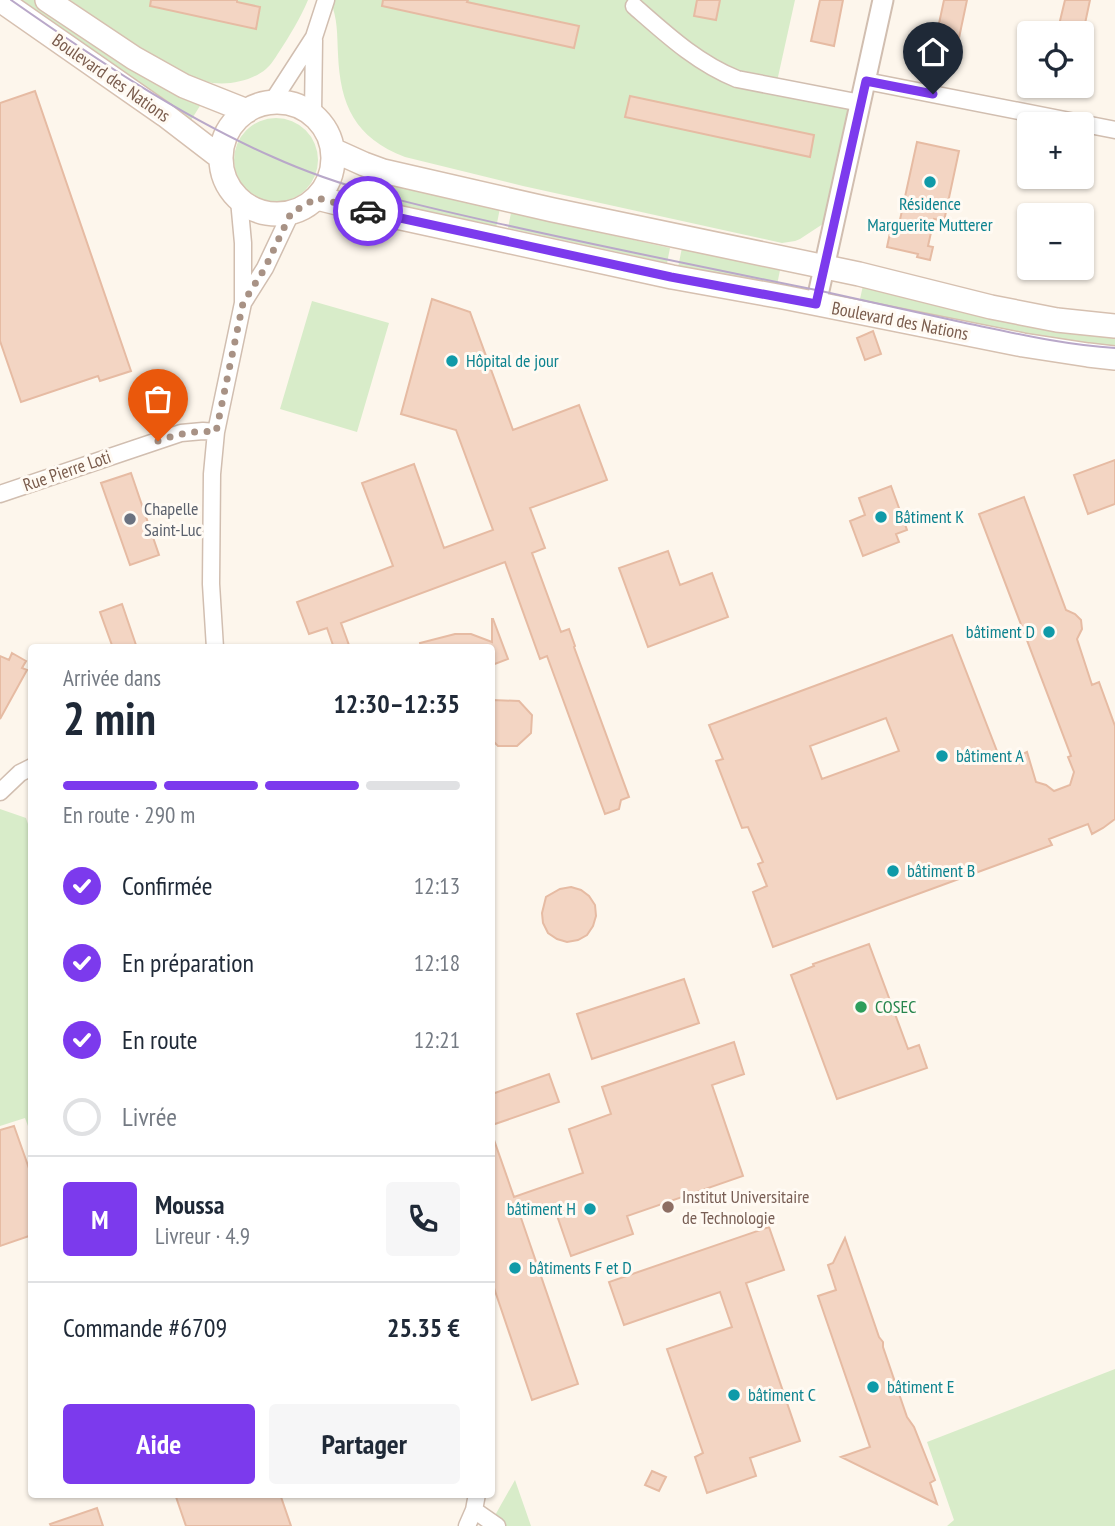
<!DOCTYPE html>
<html lang="fr">
<meta charset="utf-8">
<style>
body{margin:0;font-family:"PT Sans Narrow",sans-serif;background:#f6f6f7;color:#1f2937;height:100vh;display:flex;flex-direction:column;font-size:26px;white-space:nowrap}
*{box-sizing:border-box;margin:0}
p{font-size:23px;color:#747a83}
.icon{flex:none;width:38px;height:38px;fill:none;stroke:currentColor;stroke-width:2;stroke-linecap:round;stroke-linejoin:round}
.map{position:relative;flex:1;overflow:hidden}
.side{position:absolute;left:28px;top:644px;width:467px;height:854px;display:flex;flex-direction:column;background:#fff;border-radius:7px;box-shadow:0 2px 5px #0004}
.side>*{flex:none}
.controls{position:absolute;left:1017px;top:21px;display:grid;gap:14px}
.controls a{display:grid;place-items:center;width:77px;height:77px;border-radius:7px;background:#fff;box-shadow:0 2px 5px #0004;font-size:35px}
.pin{position:absolute;display:grid;place-items:center;width:60px;height:60px;color:#fff;margin:-72px -30px;border-radius:50% 50% 50% 0;rotate:-45deg;box-shadow:0 0 7px #0007}
.pin .icon{rotate:45deg}
.courier{position:absolute;display:grid;place-items:center;width:70px;height:70px;margin:-35px;border:5px solid #7c3aed;border-radius:50%;background:#fff;color:#222;box-shadow:0 2px 9px #0007}
.head em{font-style:normal;font-weight:700}
.head div{display:flex;flex-direction:column-reverse}
.head{display:flex;align-items:center;justify-content:space-between;height:119px;padding:0 35px}
h1{font-size:46px;font-weight:700;line-height:52px}
.bar{display:grid;grid-template-columns:repeat(4,1fr);gap:10px 7px;align-content:center;height:84px;padding:0 35px}
.bar i{height:9px;border-radius:5px;background:#e0e1e3}
.bar .current{background:#7c3aed}
.bar p{grid-column:span 4}
.line{display:flex;align-items:center;gap:18px;padding:0 35px;border-top:2px solid #e0e1e3}
.line div{flex:1}
.round{display:grid;place-items:center;flex:none;width:74px;height:74px;border-radius:7px;background:#f6f6f7}
ol{padding:0 35px;list-style:none}
li{display:flex;align-items:center;gap:21px;height:77px}
li p{margin-inline-start:auto}
li .icon{padding:7px;border-radius:50%;background:#7c3aed;color:#fff;stroke-width:4}
li:last-child{color:#747a83}
li i{width:38px;height:38px;border:4px solid #e0e1e3;border-radius:50%}
.button{display:flex;gap:14px;margin-top:auto;padding:14px 35px}
.button a{flex:1;height:80px;border-radius:7px;background:#7c3aed;color:#fff;font-size:28px;font-weight:700;line-height:80px;text-align:center}
.button a+a{background:#f6f6f7;color:#1f2937}
.map>svg:first-child{display:block}
.green{fill:#d8ecc9}
.building{fill:#f3d5c3;stroke:#e6bba3;stroke-width:2;fill-rule:evenodd}
.lines{fill:none;stroke-linecap:round;stroke-linejoin:round}
.minor-casing{stroke:#d1beb0;stroke-width:19}
.tertiary-casing{stroke:#d1beb0;stroke-width:23}
.secondary-casing{stroke:#d6c0b0;stroke-width:26}
.minor{stroke:#fff;stroke-width:16}
.tertiary{stroke:#fff;stroke-width:19}
.secondary{stroke:#fff;stroke-width:23}
.tram{stroke:#b9a8c9;stroke-width:2}
.done{stroke:#a89285;stroke-width:7;stroke-dasharray:0 12.6}
.route{stroke:#7c3aed;stroke-width:9}
.culture-dot{fill:#0f9aa8;stroke:#fffaf3;stroke-width:2.5}
.worship-dot{fill:#6b7280;stroke:#fffaf3;stroke-width:2.5}
.leisure-dot{fill:#2e9e5b;stroke:#fffaf3;stroke-width:2.5}
.education-dot{fill:#8d6e63;stroke:#fffaf3;stroke-width:2.5}
.labels{text-anchor:middle;stroke-width:6;stroke-linejoin:round;paint-order:stroke}
.street-label{font-size:18px;fill:#7a5c4d;stroke:#fffaf3}
.culture-label{font-size:18px;fill:#0d838f;stroke:#fffaf3;text-anchor:start}
.worship-label{font-size:18px;fill:#5b616d;stroke:#fffaf3;text-anchor:start}
.leisure-label{font-size:18px;fill:#27864d;stroke:#fffaf3;text-anchor:start}
.education-label{font-size:18px;fill:#785e54;stroke:#fffaf3;text-anchor:start}
</style>
<div class="map">
<svg width="1115" height="1526" viewBox="0 0 1115 1526">
<rect width="100%" height="100%" fill="#fdf6ec"/>
<path class="green" d="M5 0H37L203 101 188 125Z
M70 0H308C300 19 290 35 279 52 275 58 271 65 266 69 251 82 223 87 204 81 159 66 110 27 70 0Z
M330 0H795L776 86 861 103 835 216 800 239 795 241 782 243 523 186 405 157C355 138 340 105 338 54 337 34 338 19 330 0Z
M234 160a42 42 0 1 1 84 0a42 42 0 1 1-84 0Z
M366 171 501 203 495 233 359 199Z
M511 213 670 248 667 263 508 228Z
M683 243 781 265 776 290 677 272Z
M864 281 1115 331V354L858 308Z
M312 301 389 323 357 432 280 409Z
M0 809 26 818 31 833V1134L25 1118 0 1126Z
M1115 1369V1526H947L954 1520 927 1442Z
M515 1480 531 1526H489Z"/>
<path class="building" d="M151 0H237V2L260 7 256 29 150 6Z
M383 0H468L467 2 579 26 574 48 382 6Z
M697 0H720L716 20 694 16Z
M820 0H843L834 46 811 41Z
M944 0H967L952 71 930 66Z
M1065 0H1090L1083 33H1060L1062 25H1059Z
M35 91 131 371 100 381 98 376 21 402 0 341V103Z
M630 96 814 135 810 157 625 117Z
M917 142 959 151 944 221 934 219 928 246 933 247 930 260 917 257 918 254 887 247 891 228 898 229Z
M432 299 470 312 513 430 579 405 607 480 530 508 545 548 532 553 561 632 569 629 575 646 574 647 629 797 621 800 619 809 605 814 547 656 540 659 505 562 341 623 350 648H334L327 628 309 634 297 602 393 566 362 483 414 464 444 548 493 530 456 430 401 414Z
M873 331 881 354 865 360 857 338Z
M1115 460V504L1088 514 1074 475Z
M131 473 159 555 130 565 101 483Z
M891 486 907 530 896 534 899 542 863 556 850 521 865 515 859 498Z
M1024 497 1066 610 1075 614 1081 620 1082 629 1077 639 1092 685 1099 682 1115 726V819L1103 828 1092 834 1088 824 1049 839 1052 845 773 947 753 892 767 886 758 864 763 862 748 827 742 828 716 761 723 759 709 725 952 635 1002 764 1027 752 1036 782 1046 785 1054 791 1070 785 1074 772 1068 757 1071 756 979 514ZM886 718 899 751 822 779 810 746Z
M668 551 680 585 712 573 728 617 648 647 619 568Z
M122 604 137 648H113L100 612Z
M492 619H493L508 659 492 665V648H421L420 643 455 634H471L492 642Z
M12 653 26 661 22 668 27 670 0 719V656L9 660Z
M492 700 519 701 532 715 531 733 517 746H498L492 740Z
M571 887 581 890 589 896 595 905 596 916 593 926 587 935 578 940 567 942 557 939 548 933 543 923 542 913 546 897 560 889Z
M869 944 908 1049 919 1045 927 1068 837 1099 791 975 814 966 813 964Z
M684 979 699 1023 592 1059 577 1014Z
M734 1042 744 1074 712 1085 743 1176 627 1216 633 1234 571 1256 553 1204 520 1215 578 1384 532 1400 492 1282V1141L494 1140 514 1197 583 1173 569 1129 611 1114 602 1087Z
M549 1074 559 1102 492 1125V1094Z
M14 1126 32 1177V1235L0 1246V1130Z
M769 1227 784 1270 746 1283 800 1441 750 1458 756 1476 707 1493 695 1457 703 1453 667 1349 732 1327 720 1292 624 1325 609 1282Z
M845 1238 879 1337 883 1342V1347L907 1417 914 1427 935 1480 930 1483 937 1504 841 1457 870 1447 818 1296 836 1290 828 1265 833 1263Z
M652 1471 666 1477 659 1491 645 1485Z
M175 1494H280L291 1526H186Z
M97 1508 103 1526H51L50 1524Z"/>
<g class="lines">
<defs>
<path id="minor" d="M634 6C666 34 697 63 737 79L861 103
M866 81 1115 130
M272 102 314 37 326 0
M313 114 314 40
M243 303 265 268 291 213
M0 494 181 433 203 431 216 432
M215 648 211 584 212 474 216 432 243 303V243L239 200
M0 792 20 773 32 767
M474 1510 497 1526
M467 1526 474 1510 477 1494"/>
<path id="tertiary" d="M816 304 883 0"/>
<path id="secondary" d="M0 0 165 115 221 158
M47 0 134 58 184 86 247 111
M221 158a56 56 0 1 1 112 0a56 56 0 1 1-112 0Z
M333 150 364 164 383 171 553 210 859 274 991 307 1057 320 1115 326
M317 198 369 211 672 277 783 297 1023 345 1088 355 1115 358"/>
</defs>
<use href="#minor" class="minor-casing"/>
<use href="#tertiary" class="tertiary-casing"/>
<use href="#secondary" class="secondary-casing"/>
<use href="#minor" class="minor"/>
<use href="#tertiary" class="tertiary"/>
<use href="#secondary" class="secondary"/>
<path class="tram" d="M11 0C94 58 180 116 273 157 348 191 430 208 510 226 613 249 717 270 821 291 871 302 920 313 970 324 1018 334 1066 345 1115 348"/>
</g>
<g class="lines">
<path class="done" d="M158 441C178 434 195 430 216 432L243 303 265 268 291 213 317 198 368 211"/>
<path class="route" d="M368 211 671 277 816 304 866 81 933 94"/>
</g>
<g class="culture-dot">
<circle cx="930" cy="182" r="7"/>
<circle cx="452" cy="361" r="7"/>
<circle cx="881" cy="517" r="7"/>
<circle cx="1049" cy="632" r="7"/>
<circle cx="942" cy="756" r="7"/>
<circle cx="893" cy="871" r="7"/>
<circle cx="590" cy="1209" r="7"/>
<circle cx="515" cy="1268" r="7"/>
<circle cx="873" cy="1387" r="7"/>
<circle cx="734" cy="1395" r="7"/>
</g>
<circle class="worship-dot" cx="130" cy="519" r="7"/>
<circle class="leisure-dot" cx="861" cy="1007" r="7"/>
<circle class="education-dot" cx="668" cy="1207" r="7"/>
<g class="labels">
<g class="street-label">
<text transform="translate(111 78) rotate(35)" y="6">Boulevard des Nations</text>
<text transform="translate(900 321) rotate(11)" y="6">Boulevard des Nations</text>
<text transform="translate(67 471) rotate(-19)" y="6">Rue Pierre Loti</text>
</g>
<g class="culture-label">
<text x="930" y="210" text-anchor="middle">Résidence<tspan x="930" dy="21">Marguerite Mutterer</tspan></text>
<text x="466" y="367">Hôpital de jour</text>
<text x="895" y="523">Bâtiment K</text>
<text x="1035" y="638" text-anchor="end">bâtiment D</text>
<text x="956" y="762">bâtiment A</text>
<text x="907" y="877">bâtiment B</text>
<text x="576" y="1215" text-anchor="end">bâtiment H</text>
<text x="529" y="1274">bâtiments F et D</text>
<text x="887" y="1393">bâtiment E</text>
<text x="748" y="1401">bâtiment C</text>
</g>
<g class="worship-label">
<text x="144" y="515">Chapelle<tspan x="144" dy="21">Saint-Luc</tspan></text>
</g>
<g class="leisure-label">
<text x="875" y="1013">COSEC</text>
</g>
<g class="education-label">
<text x="682" y="1203">Institut Universitaire<tspan x="682" dy="21">de Technologie</tspan></text>
</g>
</g>
</svg>
<div class="controls">
<a><svg class="icon" aria-label="locate" viewBox="0 0 24 24"><circle cx="12" cy="12" r="6"/><path d="M12 2v4M12 18v4M2 12h4M18 12h4"/></svg></a>
<a>+</a>
<a>−</a>
</div>
<div class="pin" style="left:158px;top:441px;background:#ea580c"><svg class="icon" aria-label="bag" viewBox="0 0 24 24"><path d="M5 8h14l-1 12H6zM9 8a3 3 0 0 1 6 0"/></svg></div>
<div class="pin" style="left:933px;top:94px;background:#1f2937"><svg class="icon" aria-label="home" viewBox="0 0 24 24"><path d="M3 11l9-7 9 7M6 9v11h12V9"/></svg></div>
<div class="courier" style="left:368px;top:211px"><svg class="icon" aria-label="car" viewBox="0 0 24 24"><path d="M5 17H2v-5l4-1 3-4h7l3 4 3 1v5h-3M9 17h6M6 11h13"/><circle cx="7" cy="17" r="2"/><circle cx="17" cy="17" r="2"/></svg></div>
<section class="side">
<div class="head"><div><h1>2 min</h1><p>Arrivée dans</p></div><em>12:30–12:35</em></div>
<div class="bar"><i class="current"></i><i class="current"></i><i class="current"></i><i></i><p>En route · 290 m</p></div>
<ol>
<li><svg class="icon" aria-label="check" viewBox="0 0 24 24"><path d="M5 12l5 5 9-10"/></svg>Confirmée<p>12:13</p></li>
<li><svg class="icon" aria-label="check" viewBox="0 0 24 24"><path d="M5 12l5 5 9-10"/></svg>En préparation<p>12:18</p></li>
<li><svg class="icon" aria-label="check" viewBox="0 0 24 24"><path d="M5 12l5 5 9-10"/></svg>En route<p>12:21</p></li>
<li><i></i>Livrée</li>
</ol>
<div class="line" style="height:126px"><b class="round" style="background:#7c3aed;color:#fff">M</b><div><b>Moussa</b><p>Livreur · 4.9</p></div><a class="round"><svg class="icon" aria-label="phone" viewBox="0 0 24 24"><path d="M5 4h4l2 5-3 2q2 4 5 5l2-3 5 2v4C11 20 4 13 5 4z"/></svg></a></div>
<div class="line" style="height:91px"><div>Commande #6709</div><b>25.35 €</b></div>
<div class="button"><a>Aide</a><a>Partager</a></div>
</section>
</div>
